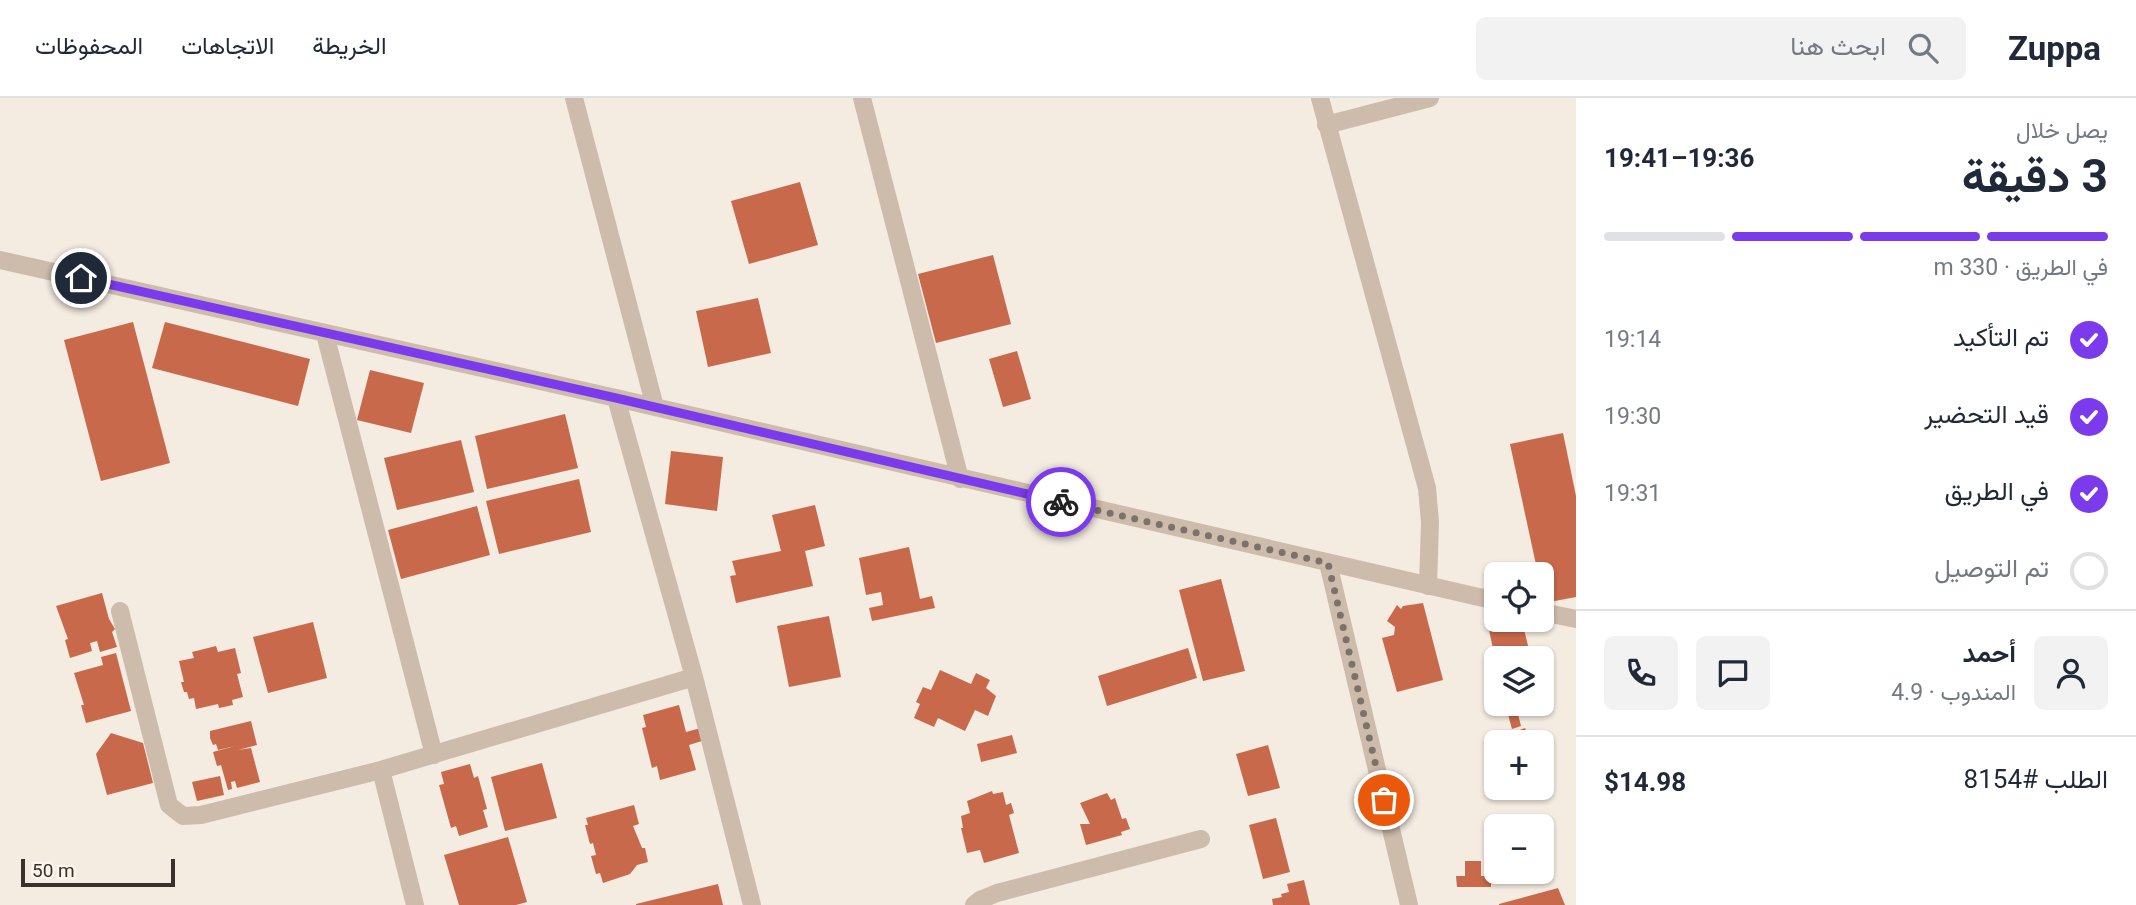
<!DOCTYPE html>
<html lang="ar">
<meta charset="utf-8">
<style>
body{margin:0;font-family:Roboto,Vazirmatn,sans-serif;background:#f2f2f3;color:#1f2937;direction:rtl;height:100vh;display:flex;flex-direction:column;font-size:26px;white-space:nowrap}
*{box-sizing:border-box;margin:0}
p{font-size:23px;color:#747a83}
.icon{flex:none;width:38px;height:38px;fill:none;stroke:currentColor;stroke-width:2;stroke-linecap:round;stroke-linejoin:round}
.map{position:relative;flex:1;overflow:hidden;direction:ltr}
.side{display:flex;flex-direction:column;background:#fff;width:560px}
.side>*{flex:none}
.buttons{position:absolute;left:1484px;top:464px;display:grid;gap:14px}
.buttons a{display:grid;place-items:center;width:70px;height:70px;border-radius:10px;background:#fff;box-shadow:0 2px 5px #0004;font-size:35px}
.scale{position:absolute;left:21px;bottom:18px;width:154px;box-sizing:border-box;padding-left:7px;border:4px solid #3b302b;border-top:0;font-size:19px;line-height:24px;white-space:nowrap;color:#3b302b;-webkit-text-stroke:5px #fbf5ee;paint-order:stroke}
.pin{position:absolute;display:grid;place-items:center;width:60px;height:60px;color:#fff;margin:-30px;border:4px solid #fff;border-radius:50%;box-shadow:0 2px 7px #0007}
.courier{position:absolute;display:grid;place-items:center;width:70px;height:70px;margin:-35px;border:5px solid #7c3aed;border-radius:50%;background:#fff;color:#222;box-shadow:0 2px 9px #0007}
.overview em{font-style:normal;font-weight:700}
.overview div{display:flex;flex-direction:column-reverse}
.overview{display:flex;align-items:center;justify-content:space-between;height:119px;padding:0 28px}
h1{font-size:46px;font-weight:700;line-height:52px}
.bar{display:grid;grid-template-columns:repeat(4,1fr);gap:10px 7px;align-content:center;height:84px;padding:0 28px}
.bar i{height:9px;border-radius:5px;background:#e0e1e3}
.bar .selected{background:#7c3aed}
.bar p{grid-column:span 4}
.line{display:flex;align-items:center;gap:18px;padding:0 28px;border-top:2px solid #e0e1e3}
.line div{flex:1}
.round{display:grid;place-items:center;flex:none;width:74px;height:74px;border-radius:10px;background:#f2f2f3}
ol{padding:0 28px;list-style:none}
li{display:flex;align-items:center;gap:21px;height:77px}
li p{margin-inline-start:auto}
li .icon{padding:7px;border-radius:50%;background:#7c3aed;color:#fff;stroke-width:4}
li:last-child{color:#747a83}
li i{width:38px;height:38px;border:4px solid #e0e1e3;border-radius:50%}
header{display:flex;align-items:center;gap:42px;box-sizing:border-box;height:98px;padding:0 35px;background:#fff;border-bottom:2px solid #e0e1e3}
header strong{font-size:33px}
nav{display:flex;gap:38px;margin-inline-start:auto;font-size:24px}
.search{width:490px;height:63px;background:#f2f2f3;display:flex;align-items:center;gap:18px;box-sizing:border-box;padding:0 24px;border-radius:10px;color:#747a83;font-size:26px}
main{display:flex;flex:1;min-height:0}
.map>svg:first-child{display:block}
.building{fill:#c8694b}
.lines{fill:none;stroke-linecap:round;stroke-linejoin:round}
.minor{stroke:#cdbbac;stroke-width:18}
.done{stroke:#7c716b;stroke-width:7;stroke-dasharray:0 12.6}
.route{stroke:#7c3aed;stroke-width:9}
</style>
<header>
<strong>Zuppa</strong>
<div class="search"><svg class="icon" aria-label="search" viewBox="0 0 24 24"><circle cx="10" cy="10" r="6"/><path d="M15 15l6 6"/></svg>ابحث هنا</div>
<nav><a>الخريطة</a><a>الاتجاهات</a><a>المحفوظات</a></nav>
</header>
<main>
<section class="side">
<div class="overview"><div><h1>3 دقيقة</h1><p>يصل خلال</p></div><em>19:36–19:41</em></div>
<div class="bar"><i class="selected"></i><i class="selected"></i><i class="selected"></i><i></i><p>في الطريق · 330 m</p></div>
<ol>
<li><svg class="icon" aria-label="check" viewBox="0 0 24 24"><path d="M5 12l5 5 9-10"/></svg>تم التأكيد<p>19:14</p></li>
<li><svg class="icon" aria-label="check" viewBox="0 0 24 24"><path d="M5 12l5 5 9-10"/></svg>قيد التحضير<p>19:30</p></li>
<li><svg class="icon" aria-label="check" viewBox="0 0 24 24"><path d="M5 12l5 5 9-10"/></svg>في الطريق<p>19:31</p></li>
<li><i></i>تم التوصيل</li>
</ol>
<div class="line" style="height:126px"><a class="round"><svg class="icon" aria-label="person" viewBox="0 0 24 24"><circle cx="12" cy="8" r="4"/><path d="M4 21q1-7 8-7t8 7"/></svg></a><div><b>أحمد</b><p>المندوب · 4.9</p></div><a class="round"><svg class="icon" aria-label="chat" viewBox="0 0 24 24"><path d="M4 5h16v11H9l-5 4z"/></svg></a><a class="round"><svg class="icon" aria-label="phone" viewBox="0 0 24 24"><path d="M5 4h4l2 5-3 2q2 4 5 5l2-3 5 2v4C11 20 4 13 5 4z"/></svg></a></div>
<div class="line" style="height:91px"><div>الطلب #8154</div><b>$14.98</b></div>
</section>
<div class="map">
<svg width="1576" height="807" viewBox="0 0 1576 807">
<rect width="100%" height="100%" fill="#f4ebe1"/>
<path class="building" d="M800 84 818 147 749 166 731 103Z
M993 157 1011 226 936 245 918 176Z
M758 200 771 255 708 269 696 213Z
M133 224 170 365 101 383 64 242Z
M165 224 310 261 298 308 152 270Z
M1017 253 1031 301 1003 309 989 261Z
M370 272 424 285 411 335 357 322Z
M565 316 578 370 487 391 475 338Z
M1563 335 1576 398V499L1544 505 1542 476H1538L1510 346Z
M461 342 474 394 397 412 384 360Z
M671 353 723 359 717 413 665 406Z
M579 381 591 434 499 456 486 403Z
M815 407 825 448 805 453 813 488 736 505 730 478 736 477 732 463 781 453 772 417Z
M477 408 490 457 401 481 388 432Z
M909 449 920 501 932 498 935 510 872 523 869 510 883 507 881 494 866 497 859 460Z
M1221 481 1245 573 1203 583 1179 492Z
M102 495 109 521 115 531 112 534 117 549 100 554 97 543 90 545 92 553 70 560 65 542 68 541 56 508Z
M1423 505 1443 582 1397 594 1382 540 1394 537 1395 529 1387 523 1397 507 1401 511 1403 508Z
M829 518 841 579 789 589 777 528Z
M1486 518 1523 527 1531 560H1495Z
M313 524 327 580 268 595 253 539Z
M216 548 218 554 235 550 241 575 237 576 243 599 232 602 233 607 219 610 218 606 196 611 194 600 189 601 187 594H184L181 584H184L179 563 194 560 192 554Z
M1188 550 1197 580 1107 608 1098 578Z
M116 555 131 613 86 625 81 607H84L74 575 103 567 101 559Z
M940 572 971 586 976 575 990 582 986 590 996 598 988 618 975 612 965 633 938 620 934 629 914 620 920 606 916 604 923 589 931 592Z
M1505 606H1539L1517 612 1521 628 1512 631Z
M679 607 686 634 701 630 705 642 689 647 696 672 660 682 657 668 652 670 642 630 646 629 643 617Z
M251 623 257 647 238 652 251 650 260 684 237 690 235 683 231 684 232 691 228 692 221 667 217 668 213 654 235 648 218 652 216 646 213 647 210 640V633Z
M1525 630 1530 644H1515L1512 635Z
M111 635 143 645 153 685 107 697 96 656Z
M1012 637 1017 655 981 664 977 646Z
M1268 647 1280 690 1248 698 1236 656Z
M542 665 557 720 505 733 491 679Z
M470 666 474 680 478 678 487 711 483 712 488 729 459 738 456 728 451 730 439 687 444 686 441 674Z
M220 678 224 697 197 703 192 684Z
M992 693 993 696 1003 694 1006 707 1011 705 1014 715 1009 717 1019 755 984 765 980 752 967 755 961 730H963L961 718 970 715 967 703Z
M1107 695 1111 702 1115 700 1122 721 1126 720 1130 731 1121 734 1122 737 1086 747 1080 726H1090L1080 705Z
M634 707 639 726 633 728 642 750H645L648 764 637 767 630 776 603 785 600 775 596 776 591 758 596 757 593 745 590 746 585 727H588L586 720Z
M1532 718 1535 728H1517L1516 723Z
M1276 720 1290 774 1263 781 1249 727Z
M508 739 527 804 516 807H459L444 757Z
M1465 763H1481V778H1491V789H1457L1456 778H1465Z
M1304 782 1310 807H1273L1272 801 1282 799 1281 796 1289 794 1287 786Z
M718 786 723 807H636V806Z
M1558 790 1565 807H1499V806Z"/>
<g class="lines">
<path class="minor" d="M574 0 655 309
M862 0 960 381
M1320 0 1427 390 1430 424 1428 488
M1326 27 1430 0
M0 162 616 300 1496 503
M325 236 434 657
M616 300 694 579 752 807
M1328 465 1409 807
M120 513 169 707 183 718 201 717 381 672 694 579
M1542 514 1576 521
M381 672 415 807
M974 807 980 802 997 795 1201 741"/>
</g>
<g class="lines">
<path class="done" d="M1061 404 1328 465 1384 702"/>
<path class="route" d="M81 180 616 300 1061 404"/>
</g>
</svg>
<div class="buttons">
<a><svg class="icon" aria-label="locate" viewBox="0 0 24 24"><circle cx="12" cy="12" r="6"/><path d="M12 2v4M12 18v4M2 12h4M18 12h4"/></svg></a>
<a><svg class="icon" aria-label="layers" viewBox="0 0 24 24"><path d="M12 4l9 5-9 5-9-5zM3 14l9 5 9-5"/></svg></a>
<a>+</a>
<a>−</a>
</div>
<div class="scale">50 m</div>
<div class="pin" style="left:1384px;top:702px;background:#ea580c"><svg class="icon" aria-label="bag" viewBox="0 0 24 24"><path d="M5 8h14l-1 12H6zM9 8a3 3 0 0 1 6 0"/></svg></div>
<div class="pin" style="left:81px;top:180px;background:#1f2937"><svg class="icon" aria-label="home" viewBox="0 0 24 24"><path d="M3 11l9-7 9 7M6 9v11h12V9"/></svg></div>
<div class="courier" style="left:1061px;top:404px"><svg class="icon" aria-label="bike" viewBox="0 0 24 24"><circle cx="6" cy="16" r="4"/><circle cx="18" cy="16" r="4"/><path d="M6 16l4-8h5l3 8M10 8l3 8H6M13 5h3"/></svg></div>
</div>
</main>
